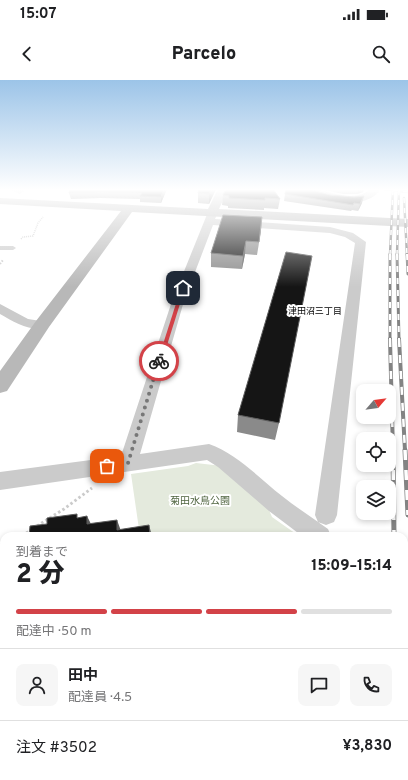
<!DOCTYPE html>
<html lang="ja">
<meta charset="utf-8">
<style>
body{margin:0;font-family:Overpass,"Noto Sans JP",sans-serif;background:#f6f6f6;color:#202124;height:100vh;display:flex;flex-direction:column;font-size:15px;white-space:nowrap}
*{box-sizing:border-box;margin:0}
p{font-size:13px;color:#757577}
.icon{flex:none;width:22px;height:22px;fill:none;stroke:currentColor;stroke-width:2;stroke-linecap:round;stroke-linejoin:round}
.map{position:relative;flex:1;overflow:hidden}
.sheet{position:absolute;left:0px;top:452px;width:408px;height:248px;display:flex;flex-direction:column;background:#fff;border-radius:12px 12px 0 0;box-shadow:0 2px 6px #0003}
.sheet>*{flex:none}
.needle{width:26px;rotate:62deg}
.tools{position:absolute;left:356px;top:304px;display:grid;gap:8px}
.tools a{display:grid;place-items:center;width:40px;height:40px;border-radius:8px;background:#fff;box-shadow:0 2px 6px #0003;font-size:20px}
.pin{position:absolute;display:grid;place-items:center;width:34px;height:34px;color:#fff;margin:-17px;border-radius:8px;box-shadow:0 2px 6px #0006}
.courier{position:absolute;display:grid;place-items:center;width:40px;height:40px;margin:-20px;border:3px solid #d34248;border-radius:50%;background:#fff;color:#222;box-shadow:0 1px 5px #0007}
.head em{font-style:normal;font-weight:800}
.head div{display:flex;flex-direction:column-reverse}
.head{display:flex;align-items:center;justify-content:space-between;height:68px;padding:0 16px}
h1{font-size:26px;font-weight:800;line-height:30px}
.bar{display:grid;grid-template-columns:repeat(4,1fr);gap:6px 4px;align-content:center;height:48px;padding:0 16px}
.bar i{height:5px;border-radius:3px;background:#e0e0e0}
.bar .on{background:#d34248}
.bar p{grid-column:span 4}
.line{display:flex;align-items:center;gap:10px;padding:0 16px;border-top:1px solid #e0e0e0}
.line div{flex:1}
.round{display:grid;place-items:center;flex:none;width:42px;height:42px;border-radius:8px;background:#f6f6f6}
.status{display:flex;justify-content:space-between;align-items:center;height:28px;padding:0 20px;background:#fff;direction:ltr}
.status svg{height:11px;fill:currentColor}
header{display:flex;justify-content:space-between;align-items:center;height:52px;padding:0 16px;background:#fff;font-size:18px;font-weight:800}
.map>svg:first-child{display:block}
.green{fill:#e4eadd}
.water{fill:#cbdce8}
.lines{fill:none;stroke-linecap:round;stroke-linejoin:round}
.path-far3{stroke:#cbcbcb;stroke-width:1.5;stroke-dasharray:1 1;stroke-linecap:butt}
.path-far2{stroke:#cbcbcb;stroke-width:2;stroke-dasharray:1.5 1.5;stroke-linecap:butt}
.path-far1{stroke:#cbcbcb;stroke-width:3;stroke-dasharray:2.5 2.5;stroke-linecap:butt}
.path{stroke:#cbcbcb;stroke-width:4;stroke-dasharray:3 3;stroke-linecap:butt}
.lane{fill:#cbcbcb;fill-rule:evenodd}
.street{fill:#cbcbcb;fill-rule:evenodd}
.secondary{fill:#b8b8b8;fill-rule:evenodd}
.rail-far4-casing{stroke:#838383;stroke-width:2.5}
.rail-far3-casing{stroke:#838383;stroke-width:3}
.rail-far2-casing{stroke:#838383;stroke-width:4}
.rail-far1-casing{stroke:#838383;stroke-width:5}
.rail-casing{stroke:#838383;stroke-width:6}
.rail-far4{stroke:#fff;stroke-width:1.5;stroke-dasharray:5;stroke-linecap:butt}
.rail-far3{stroke:#fff;stroke-width:2;stroke-dasharray:6;stroke-linecap:butt}
.rail-far2{stroke:#fff;stroke-width:2.5;stroke-dasharray:8;stroke-linecap:butt}
.rail-far1{stroke:#fff;stroke-width:3.5;stroke-dasharray:10;stroke-linecap:butt}
.rail{stroke:#fff;stroke-width:4.5;stroke-dasharray:14;stroke-linecap:butt}
.wall{fill:#8a8a8a}
.shaded-wall{fill:#5b5b5b}
.building{fill:#151515;stroke:#5b5b5b}
.route{fill:#d34248}
.done{stroke:#777;stroke-width:4;stroke-dasharray:0 7.2}
.labels{text-anchor:middle;stroke-width:4;stroke-linejoin:round;paint-order:stroke}
.far-neighbourhood-label{font-size:9px;fill:#000;stroke:#fff}
.park-label{font-size:10px;fill:#506540;stroke:#fff}
</style>
<div class="status"><b>15:07</b><svg viewBox="0 0 49 12"><path d="M0 12V9h3v3zM5 12V6h3v6zM10 12V3h3v9zM15 12V0h3v12zM26 1h20v11H26zM47 4h2v5h-2z"/></svg></div>
<header><svg class="icon" aria-label="back" viewBox="0 0 24 24"><path d="M15 5l-7 7 7 7"/></svg>Parcelo<svg class="icon" aria-label="search" viewBox="0 0 24 24"><circle cx="10" cy="10" r="6"/><path d="M15 15l6 6"/></svg></header>
<div class="map">
<svg width="408" height="700" viewBox="0 0 408 700">
<rect width="100%" height="100%" fill="#fff"/>
<path class="green" d="M196 383 222 386 269 430 272 437 299 456H153V454L140 456 131 394 188 386Z
M0 577H4V696H321V700H0Z"/>
<path class="water" d="M6 696H211L202 700H6Z"/>
<g class="lines">
<path class="path-far3" d="M21 159 23 157 33 156 38 143 43 137"/>
<path class="path-far2" d="M0 184 3 180"/>
<path class="path-far1" d="M37 446 64 429 92 408
M22 456 31 450"/>
<path class="path" d="M0 543H4"/>
<path class="lane" d="M0 166H13L16 168 13 170H0Z
M4 462V473L0 474V463Z"/>
<path class="street" d="M8 109H23L24 111 20 114Z
M213 129 218 132 215 139 330 147 353 153 366 162 337 435 334 442 326 445 318 442 315 435 355 163 345 157 330 153 213 145 184 221 140 374 209 364C237 374 259 398 282 416 297 428 313 438 328 449L331 456H302L269 431 218 387 207 380 0 410V392L121 376 172 221 208 132Z
M0 224 28 239 47 242 49 245 47 248C30 252 14 242 0 234Z"/>
<path class="secondary" d="M218 109H228L219 129 408 139V147L132 132 49 247 7 311 0 313V291L36 241 121 131 0 124V118L208 129Z
M295 109C301 109 308 108 314 109 331 112 356 123 370 109H381C363 134 321 118 296 111Z"/>
<defs>
<path id="rail-far4" d="M383 109 408 112
M404 118 407 175
M390 175 393 109
M397 175 399 109"/>
<path id="rail-far3" d="M390 174V260
M397 174 399 260
M407 174 408 194"/>
<path id="rail-far2" d="M390 259 393 371
M399 259 405 371"/>
<path id="rail-far1" d="M393 370 394 456
M405 370 408 435"/>
<path id="rail" d="M391 696V700"/>
</defs>
<use href="#rail-far4" class="rail-far4-casing"/>
<use href="#rail-far3" class="rail-far3-casing"/>
<use href="#rail-far2" class="rail-far2-casing"/>
<use href="#rail-far1" class="rail-far1-casing"/>
<use href="#rail" class="rail-casing"/>
<use href="#rail-far4" class="rail-far4"/>
<use href="#rail-far3" class="rail-far3"/>
<use href="#rail-far2" class="rail-far2"/>
<use href="#rail-far1" class="rail-far1"/>
<use href="#rail" class="rail"/>
</g>
<path class="wall" d="M70 109H167L161 123 140 122V119L101 118 71 119 69 113Z
M216 109 209 124 198 123V113Z
M321 109H364L363 112 357 114H343Z
M285 114 330 115 362 123 358 131 352 130 351 131 284 121Z
M223 115 280 119 278 129 264 128V130L228 128V126L222 125Z
M261 150 257 175 245 174 242 189 211 187V173Z
M238 335 279 343 275 360 237 352Z"/>
<path class="shaded-wall" d="M164 109H167L161 123V117Z
M211 109H216L209 124V114Z
M359 109H364L363 112 357 114Z
M364 116 362 123 358 131 360 124Z
M262 137 261 150 257 175 259 162Z
M246 161 245 174 242 189 243 176Z
M87 436 93 448 87 444Z
M117 440 121 451 117 450Z
M149 445 152 456H150Z"/>
<path class="building" d="M70 109H164L161 117 140 116 142 113 100 112 69 113Z
M199 109H211L209 114 198 113Z
M226 109H273L280 119 265 118V120L229 118V116L223 115Z
M286 109H308L330 115 354 117 364 116 360 124 354 123 353 125 285 114Z
M223 135 262 137 259 162 246 161 243 176 211 173Z
M286 172 312 176 279 343 238 335Z
M77 434V438L87 436V444L117 440V450L149 445 150 456H29L30 446 47 444V438Z"/>
<linearGradient id="sky" x2="0" y2="1"><stop stop-color="#9cc4e8"/><stop offset="0.53" stop-color="#fff"/><stop offset="1" stop-color="#fff" stop-opacity="0"/></linearGradient>
<rect width="408" height="207" fill="url(#sky)"/>
<path class="route" d="M183 206 185 208 162 281 157 283 181 208Z"/>
<g class="lines">
<path class="done" d="M107 386 128 383 159 281"/>
</g>
<g class="labels">
<g class="far-neighbourhood-label">
<text x="315" y="234">津田沼三丁目</text>
</g>
<g class="park-label">
<text x="200" y="424">菊田水鳥公園</text>
</g>
</g>
</svg>
<div class="tools">
<a><svg class="needle" viewBox="-14 -14 28 28"><path d="M0-13l5 13h-10z" fill="#e53935"/><path d="M0 13l5-13h-10z" fill="#757577"/></svg></a>
<a><svg class="icon" aria-label="locate" viewBox="0 0 24 24"><circle cx="12" cy="12" r="6"/><path d="M12 2v4M12 18v4M2 12h4M18 12h4"/></svg></a>
<a><svg class="icon" aria-label="layers" viewBox="0 0 24 24"><path d="M12 4l9 5-9 5-9-5zM3 14l9 5 9-5"/></svg></a>
</div>
<div class="pin" style="left:107px;top:386px;background:#ea580c"><svg class="icon" aria-label="bag" viewBox="0 0 24 24"><path d="M5 8h14l-1 12H6zM9 8a3 3 0 0 1 6 0"/></svg></div>
<div class="pin" style="left:183px;top:208px;background:#1f2937"><svg class="icon" aria-label="home" viewBox="0 0 24 24"><path d="M3 11l9-7 9 7M6 9v11h12V9"/></svg></div>
<div class="courier" style="left:159px;top:281px"><svg class="icon" aria-label="bike" viewBox="0 0 24 24"><circle cx="6" cy="16" r="4"/><circle cx="18" cy="16" r="4"/><path d="M6 16l4-8h5l3 8M10 8l3 8H6M13 5h3"/></svg></div>
<section class="sheet">
<div class="head"><div><h1>2 分</h1><p>到着まで</p></div><em>15:09–15:14</em></div>
<div class="bar"><i class="on"></i><i class="on"></i><i class="on"></i><i></i><p>配達中 · 50 m</p></div>
<div class="line" style="height:72px"><a class="round"><svg class="icon" aria-label="person" viewBox="0 0 24 24"><circle cx="12" cy="8" r="4"/><path d="M4 21q1-7 8-7t8 7"/></svg></a><div><b>田中</b><p>配達員 · 4.5</p></div><a class="round"><svg class="icon" aria-label="chat" viewBox="0 0 24 24"><path d="M4 5h16v11H9l-5 4z"/></svg></a><a class="round"><svg class="icon" aria-label="phone" viewBox="0 0 24 24"><path d="M5 4h4l2 5-3 2q2 4 5 5l2-3 5 2v4C11 20 4 13 5 4z"/></svg></a></div>
<div class="line" style="height:52px"><div>注文 #3502</div><b>¥3,830</b></div>
</section>
</div>
